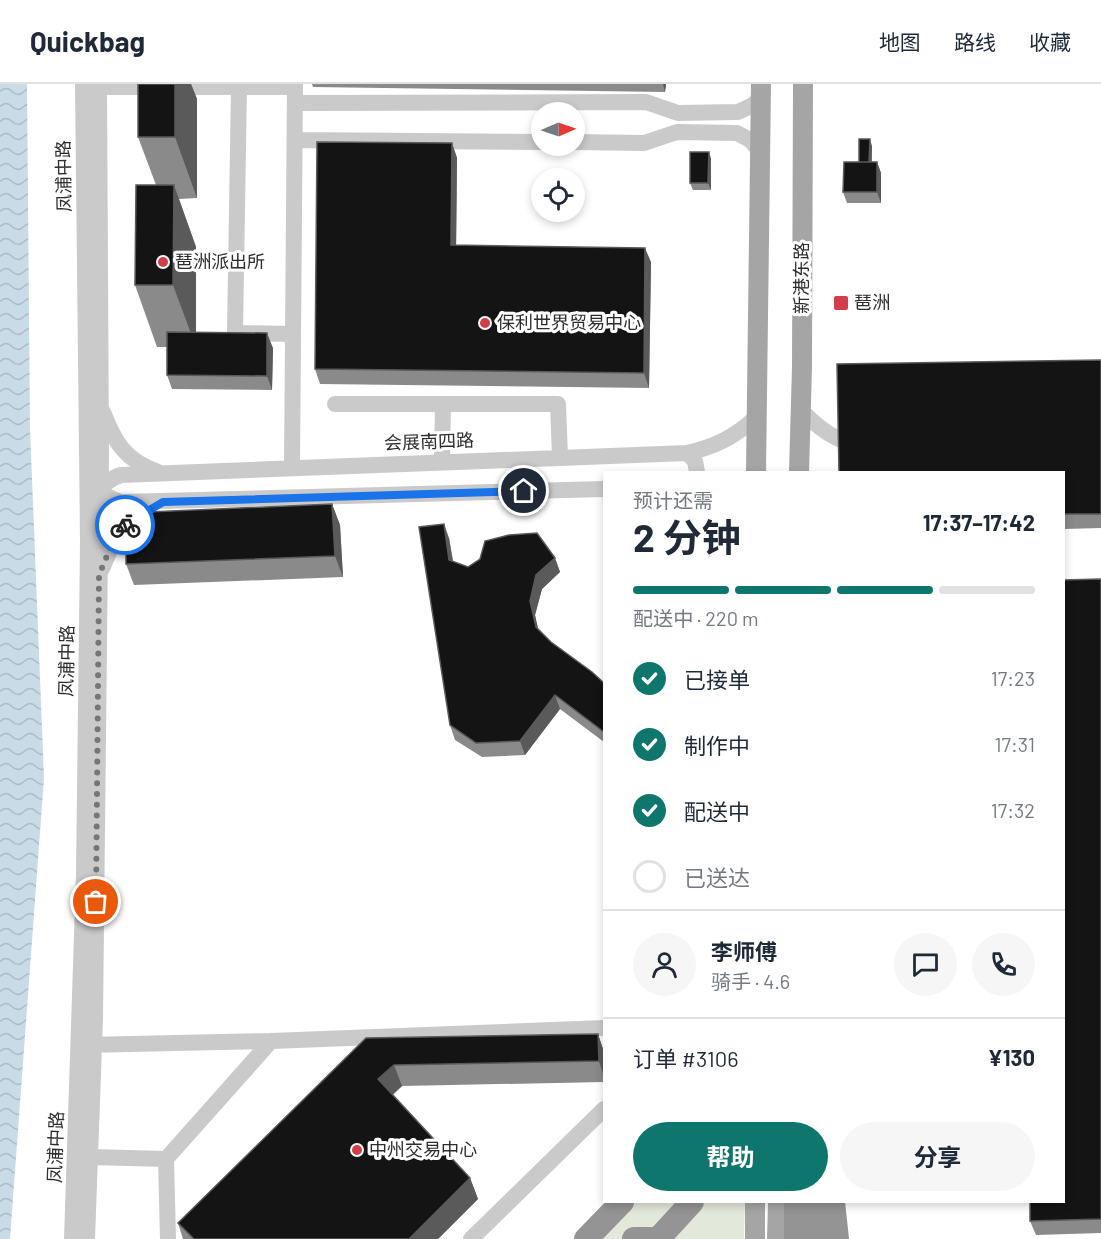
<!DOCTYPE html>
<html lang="zh">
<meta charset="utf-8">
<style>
body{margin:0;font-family:Barlow,"Noto Sans SC",sans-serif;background:#f6f6f7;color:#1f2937;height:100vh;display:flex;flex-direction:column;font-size:22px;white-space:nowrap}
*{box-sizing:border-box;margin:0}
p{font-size:20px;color:#747a83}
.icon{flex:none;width:33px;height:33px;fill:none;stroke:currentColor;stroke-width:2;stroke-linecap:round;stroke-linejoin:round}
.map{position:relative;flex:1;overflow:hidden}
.side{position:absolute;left:603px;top:387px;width:462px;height:732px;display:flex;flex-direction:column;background:#fff;border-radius:0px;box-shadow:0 3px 9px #0003}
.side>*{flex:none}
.needle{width:39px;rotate:88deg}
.buttons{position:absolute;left:531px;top:18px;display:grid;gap:12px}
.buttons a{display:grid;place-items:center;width:54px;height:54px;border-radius:50%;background:#fff;box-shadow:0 3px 9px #0003;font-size:30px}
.pin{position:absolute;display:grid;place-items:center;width:51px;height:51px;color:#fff;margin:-26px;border:3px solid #fff;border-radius:50%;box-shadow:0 2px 6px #0007}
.courier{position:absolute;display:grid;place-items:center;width:60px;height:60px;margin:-30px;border:4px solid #1a73e8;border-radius:50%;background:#fff;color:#222;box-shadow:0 2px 8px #0007}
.head em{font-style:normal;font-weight:700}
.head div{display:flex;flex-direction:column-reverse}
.head{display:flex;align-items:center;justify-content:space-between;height:102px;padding:0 30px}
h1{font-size:39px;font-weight:700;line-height:45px}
.bar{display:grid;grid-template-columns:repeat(4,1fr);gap:9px 6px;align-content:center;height:72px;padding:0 30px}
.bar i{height:8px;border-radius:4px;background:#e0e1e3}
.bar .on{background:#0f766e}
.bar p{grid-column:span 4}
.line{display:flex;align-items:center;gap:15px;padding:0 30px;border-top:2px solid #e0e1e3}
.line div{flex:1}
.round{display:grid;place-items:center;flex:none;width:63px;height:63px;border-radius:32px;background:#f6f6f7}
ol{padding:0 30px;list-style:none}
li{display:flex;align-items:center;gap:18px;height:66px}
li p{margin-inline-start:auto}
li .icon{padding:6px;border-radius:50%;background:#0f766e;color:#fff;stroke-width:4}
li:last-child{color:#747a83}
li i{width:33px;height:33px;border:3px solid #e0e1e3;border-radius:50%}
.action{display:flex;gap:12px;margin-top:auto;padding:12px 30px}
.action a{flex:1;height:69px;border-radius:36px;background:#0f766e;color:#fff;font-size:24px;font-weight:700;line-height:69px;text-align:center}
.action a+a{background:#f6f6f7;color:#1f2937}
header{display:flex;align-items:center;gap:36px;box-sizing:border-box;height:84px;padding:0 30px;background:#fff;border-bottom:2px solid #e0e1e3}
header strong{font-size:28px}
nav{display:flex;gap:33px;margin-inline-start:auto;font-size:21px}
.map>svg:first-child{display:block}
.green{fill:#e2e9db}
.water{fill:url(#water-waves)}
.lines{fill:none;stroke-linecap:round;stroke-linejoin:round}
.minor{stroke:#cacaca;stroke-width:16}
.major{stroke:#a5a5a5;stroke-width:20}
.highway{stroke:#949494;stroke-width:24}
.highway-bridge{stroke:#949494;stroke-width:24}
.wall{fill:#8a8a8a}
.shaded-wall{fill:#5a5a5a}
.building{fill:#141414;stroke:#5a5a5a;stroke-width:1.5}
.done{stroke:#767676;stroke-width:6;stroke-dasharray:0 10.8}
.route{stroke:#1a73e8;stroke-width:8}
.poi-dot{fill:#d33f48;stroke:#fff;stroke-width:2}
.labels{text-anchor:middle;stroke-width:6;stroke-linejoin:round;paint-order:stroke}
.street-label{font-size:18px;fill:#2d2d2d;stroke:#fff}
.poi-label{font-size:18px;fill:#2d2d2d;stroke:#fff;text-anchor:start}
</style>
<header>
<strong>Quickbag</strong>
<nav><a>地图</a><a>路线</a><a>收藏</a></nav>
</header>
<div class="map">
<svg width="1101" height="1155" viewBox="0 0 1101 1155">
<defs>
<pattern id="water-waves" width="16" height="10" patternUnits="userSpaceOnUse" patternTransform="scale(1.5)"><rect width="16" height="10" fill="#c9dbe7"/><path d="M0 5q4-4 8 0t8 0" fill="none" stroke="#adbcc6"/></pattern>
</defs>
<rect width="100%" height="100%" fill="#fff"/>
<path class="green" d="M607 1118H745L744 1155H574Z"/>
<path class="water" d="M0 0H27L30 344 44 694 10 1155H0Z"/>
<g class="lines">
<path class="minor" d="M99 3H295
M239 3 235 249 293 250
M295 19 646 18 678 29 738 28 753 21 760 14
M295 56 542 58
M574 58 644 59 677 48 737 49 750 56 759 66
M335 320H558L560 373
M801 326C820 346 834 355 860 363
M103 328C115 359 125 376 158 388
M687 369 695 377 697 388
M442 377 443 320
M292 383 295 0
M97 400C102 410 112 416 122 418L604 405
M98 411C102 401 111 394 121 391L687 369C714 363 735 353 755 334
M102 485C114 456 118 445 145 428
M84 961 271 957 604 944
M90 1073 166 1075
M72 1155 84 790 88 458 83 0
M87 1155 95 935 101 371 99 0
M168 1155 166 1075 271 957
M471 1155 604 1025"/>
<path class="major" d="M756 388 761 0
M799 388 802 283 803 0
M755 1155V1118
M777 1155 778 1118"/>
<path class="highway" d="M796 1118V1155
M812 1118 814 1155
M833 1118 837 1155
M586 1155 622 1118
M634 1155H661"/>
<path class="highway-bridge" d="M658 1155 692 1118"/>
</g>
<path class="wall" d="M138 0H191L197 15V114L179 115 196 163V248L273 264 272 306 172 305 167 291V263H157L135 201 156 101 138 53Z
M312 0H666L665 8 313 3Z
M452 59 457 74 456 161 651 178 649 304 320 300 315 285Z
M872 62V78H877L881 89V119H847L843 108Z
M709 68 711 75V106H693L690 99Z
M1101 276V444L1064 445V388Z
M332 420 340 441 343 493 134 501 126 480Z
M449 454 453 477 468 483 555 474 560 488 542 505 535 531 538 546 551 558 604 599V658L560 625 525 671 482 673 455 656 450 641Z
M1101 495V1149L1036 1151 1030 1137Z
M598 950 604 968V998L402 1002 393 1011 470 1094 478 1115 438 1155H183L178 1139 366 954Z"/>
<path class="shaded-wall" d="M175 0H191L197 15V114L175 53Z
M663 0H666L665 8Z
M870 55 872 62 871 89 869 82Z
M452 59 457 74 456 176 451 161Z
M709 68 711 75V106L708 99Z
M877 78 881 89V119L877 108Z
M174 101 196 163V263L173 201Z
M645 164 651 178 649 304 644 289Z
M267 249 273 264 272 306 267 292Z
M332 420 340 441 343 493 335 472Z
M444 440 449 454 455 490 449 476Z
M555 474 560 488 542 505 535 531 541 557 536 543 530 517 536 491Z
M555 611 560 625 525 671 520 657Z
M598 950 604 968V993L599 977Z
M394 981 402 1002 386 1016 378 995Z
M470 1094 478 1115 438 1155H409Z"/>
<path class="building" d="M138 0H175V53H138Z
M859 55H870L869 78H859Z
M317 58 452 59 451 161 645 164 644 289 315 285Z
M690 68H709L708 99H690Z
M844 78H877V108H843Z
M136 101H174L173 201H135Z
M167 248 267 249V292L167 291Z
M1101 276V430H1064V388H839L837 280Z
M332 420 335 472 126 480V429Z
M444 440 449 476 468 483 480 475 485 457 509 451 537 449 555 474 536 491 530 517 536 543 551 558 592 588 604 599V648L555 611 520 657 476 659 450 641 419 443Z
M1101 495V1135L1030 1137V1118H1064V496Z
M598 950 599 977 394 981 378 995 470 1094 409 1155H194L178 1139 366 954Z"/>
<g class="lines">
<path class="done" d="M96 818 99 491 112 460 125 441"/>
<path class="route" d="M125 441 163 418 524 407"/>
</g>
<g class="poi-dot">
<circle cx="163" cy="178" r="6"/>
<rect x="833" y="211" width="16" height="16" rx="3"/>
<circle cx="485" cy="239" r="6"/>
<circle cx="357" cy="1066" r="6"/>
</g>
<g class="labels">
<g class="street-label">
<text transform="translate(64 92) rotate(-91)" y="6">凤浦中路</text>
<text transform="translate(802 194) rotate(-90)" y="6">新港东路</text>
<text transform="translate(429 358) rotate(-2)" y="6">会展南四路</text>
<text transform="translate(67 577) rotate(-89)" y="6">凤浦中路</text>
<text transform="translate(56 1063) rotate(-88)" y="6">凤浦中路</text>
</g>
<g class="poi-label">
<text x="175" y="184">琶洲派出所</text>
<text x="854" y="225">琶洲</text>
<text x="497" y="245">保利世界贸易中心</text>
<text x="369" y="1072">中州交易中心</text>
</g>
</g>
</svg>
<div class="buttons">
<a><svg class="needle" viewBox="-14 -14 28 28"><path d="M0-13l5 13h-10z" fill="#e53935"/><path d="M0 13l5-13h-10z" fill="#747a83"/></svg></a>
<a><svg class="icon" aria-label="locate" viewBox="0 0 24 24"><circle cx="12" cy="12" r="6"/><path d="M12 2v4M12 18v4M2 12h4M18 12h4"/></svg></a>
</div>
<div class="pin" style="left:96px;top:818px;background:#ea580c"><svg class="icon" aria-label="bag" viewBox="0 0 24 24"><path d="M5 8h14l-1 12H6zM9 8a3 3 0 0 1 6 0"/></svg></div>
<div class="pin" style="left:524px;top:407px;background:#1f2937"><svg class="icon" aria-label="home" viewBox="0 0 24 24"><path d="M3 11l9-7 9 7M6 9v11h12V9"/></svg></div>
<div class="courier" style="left:125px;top:441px"><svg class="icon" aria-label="bike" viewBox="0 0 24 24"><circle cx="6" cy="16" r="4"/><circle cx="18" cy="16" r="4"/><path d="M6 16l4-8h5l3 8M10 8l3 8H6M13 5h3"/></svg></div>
<section class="side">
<div class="head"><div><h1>2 分钟</h1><p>预计还需</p></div><em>17:37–17:42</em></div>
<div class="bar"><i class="on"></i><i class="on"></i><i class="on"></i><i></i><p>配送中 · 220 m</p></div>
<ol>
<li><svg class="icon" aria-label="check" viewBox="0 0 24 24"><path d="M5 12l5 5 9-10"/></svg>已接单<p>17:23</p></li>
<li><svg class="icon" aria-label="check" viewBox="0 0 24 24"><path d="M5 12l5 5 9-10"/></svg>制作中<p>17:31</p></li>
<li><svg class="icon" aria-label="check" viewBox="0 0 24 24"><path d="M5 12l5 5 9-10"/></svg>配送中<p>17:32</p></li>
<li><i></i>已送达</li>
</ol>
<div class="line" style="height:108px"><a class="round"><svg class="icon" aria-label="person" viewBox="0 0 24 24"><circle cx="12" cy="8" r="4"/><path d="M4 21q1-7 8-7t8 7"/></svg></a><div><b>李师傅</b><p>骑手 · 4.6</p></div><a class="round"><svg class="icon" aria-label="chat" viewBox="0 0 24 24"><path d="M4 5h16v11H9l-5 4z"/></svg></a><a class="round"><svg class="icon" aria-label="phone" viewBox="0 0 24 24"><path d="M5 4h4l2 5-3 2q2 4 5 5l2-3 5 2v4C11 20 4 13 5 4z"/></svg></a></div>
<div class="line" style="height:78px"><div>订单 #3106</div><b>¥130</b></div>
<div class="action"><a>帮助</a><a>分享</a></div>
</section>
</div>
